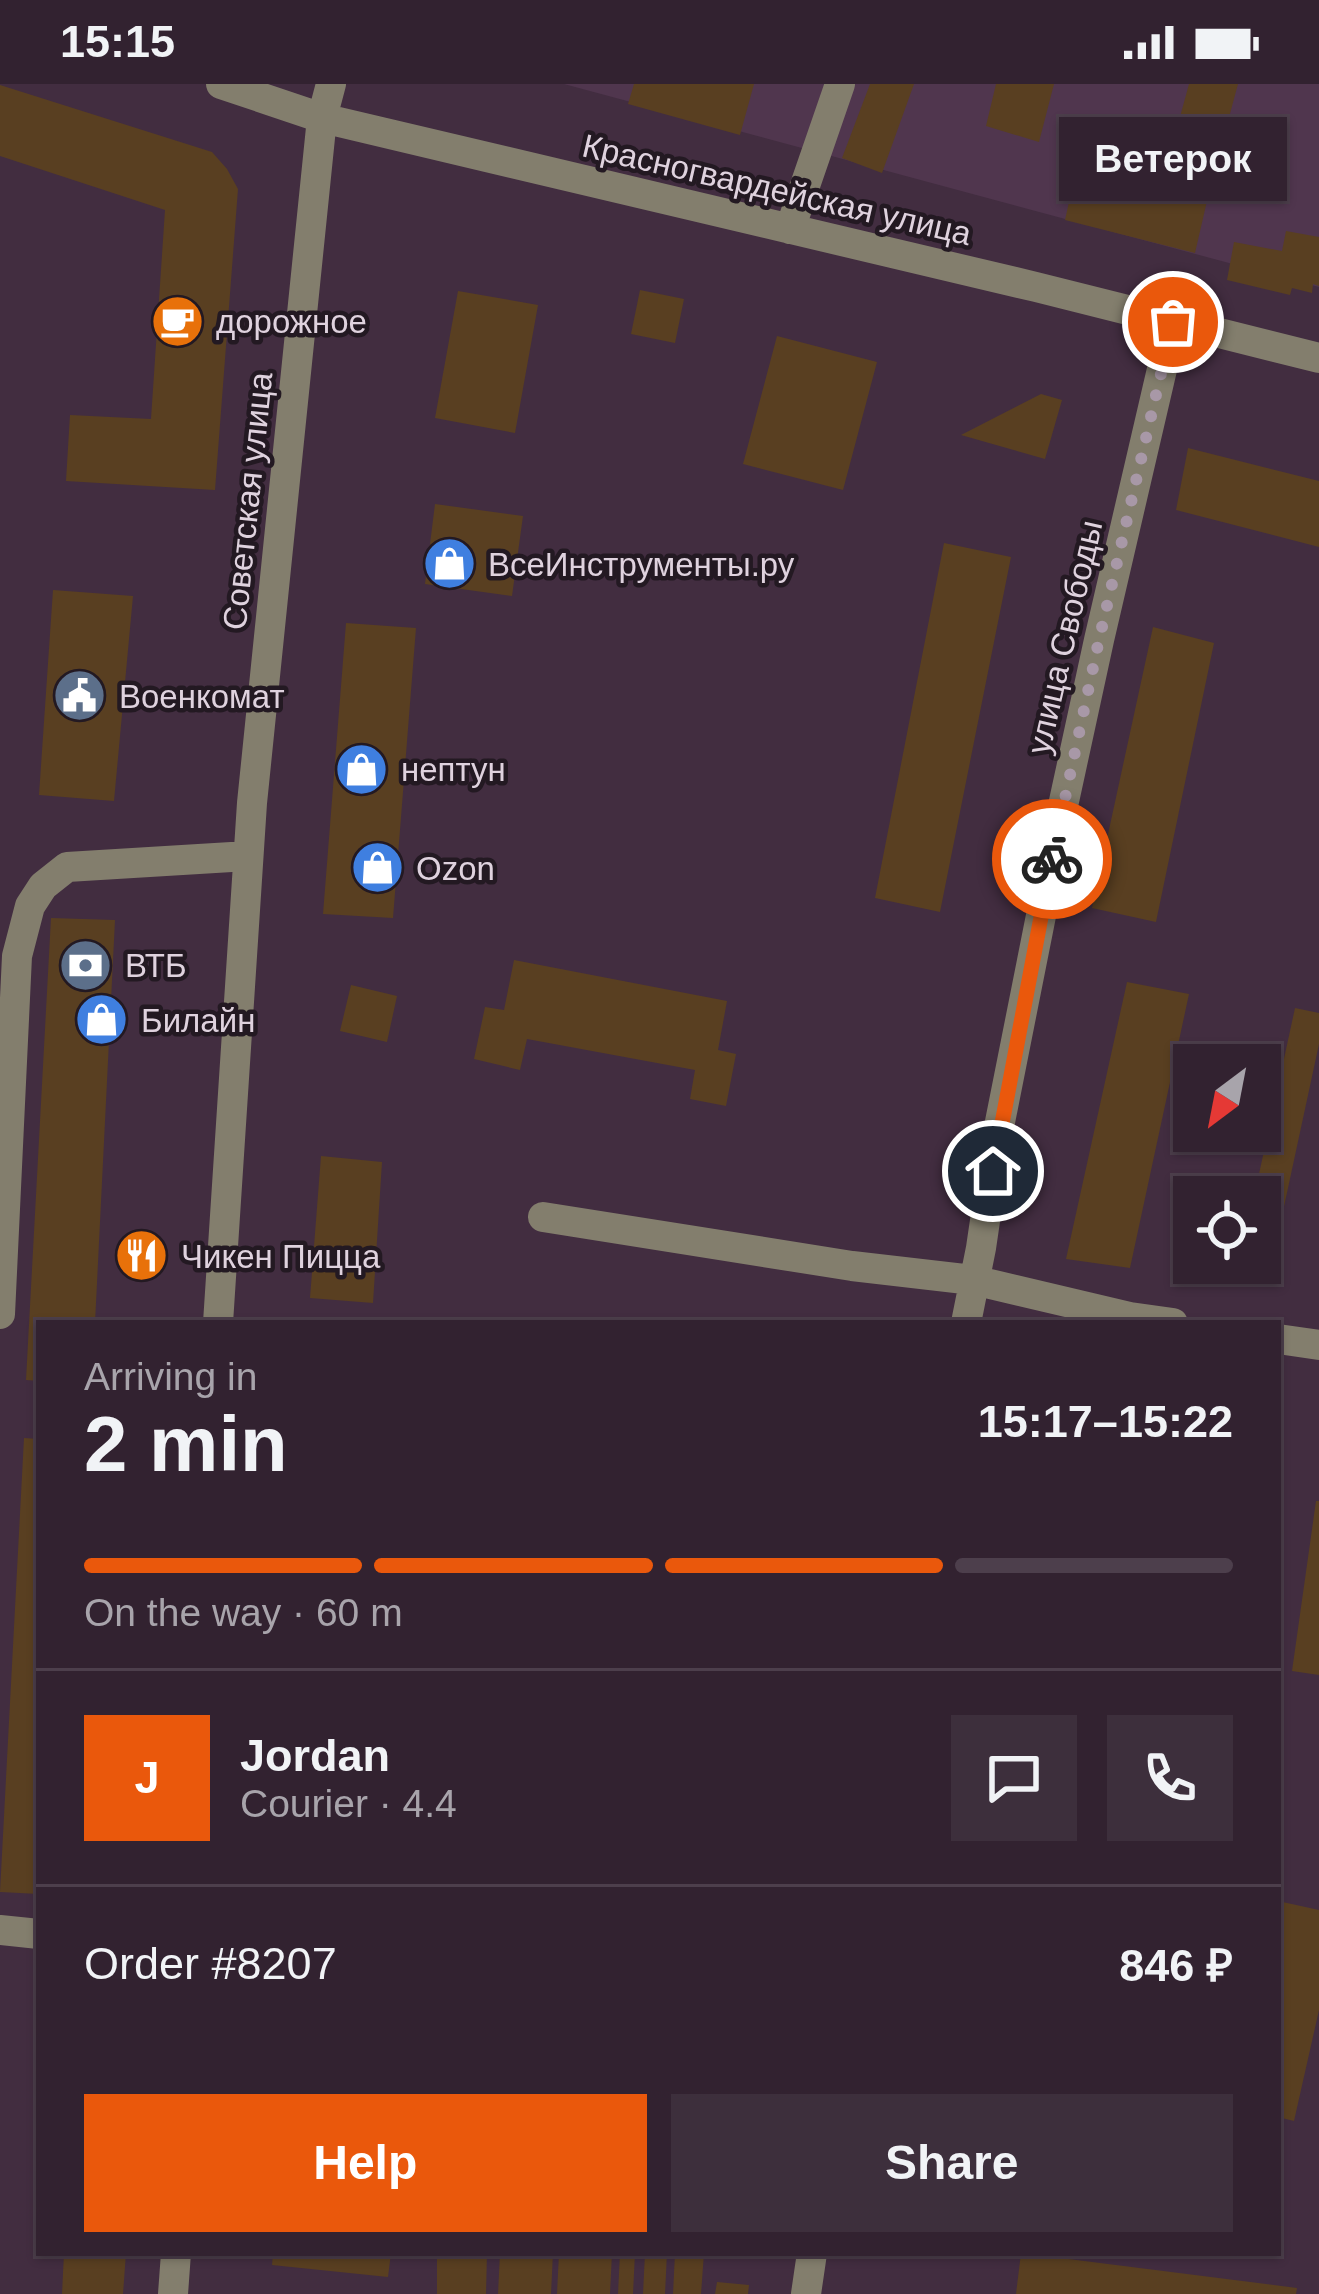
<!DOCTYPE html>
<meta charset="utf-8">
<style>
body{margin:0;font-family:Arial,sans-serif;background:#3d2f3c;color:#f1f3f6;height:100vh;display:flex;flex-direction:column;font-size:45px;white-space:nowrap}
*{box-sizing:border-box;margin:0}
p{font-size:39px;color:#a8a4ab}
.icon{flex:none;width:66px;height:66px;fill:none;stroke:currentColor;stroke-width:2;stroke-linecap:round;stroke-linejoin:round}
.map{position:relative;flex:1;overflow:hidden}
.side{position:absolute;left:36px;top:1236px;width:1245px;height:936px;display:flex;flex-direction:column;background:#322230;border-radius:0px;box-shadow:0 3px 9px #0004,0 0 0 3px #4d3f4c}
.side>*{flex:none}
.needle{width:78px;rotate:212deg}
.fabs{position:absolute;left:1173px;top:960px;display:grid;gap:24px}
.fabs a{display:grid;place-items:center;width:108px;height:108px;border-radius:0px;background:#322230;box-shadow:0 3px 9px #0004,0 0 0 3px #4d3f4c;font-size:60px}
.pin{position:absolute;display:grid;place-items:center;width:102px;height:102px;color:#fff;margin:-51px;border:6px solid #fff;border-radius:50%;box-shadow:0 3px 12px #0007}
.courier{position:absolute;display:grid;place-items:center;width:120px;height:120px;margin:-60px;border:9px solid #ea580c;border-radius:50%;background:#fff;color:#222;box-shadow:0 3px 15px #0007}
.bubble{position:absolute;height:84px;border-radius:0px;background:#322230;box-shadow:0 3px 9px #0004,0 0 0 3px #4d3f4c;font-size:39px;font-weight:600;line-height:84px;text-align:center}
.summary em{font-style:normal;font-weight:600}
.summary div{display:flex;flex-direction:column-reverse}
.summary{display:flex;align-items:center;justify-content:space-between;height:204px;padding:0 48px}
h1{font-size:78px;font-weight:600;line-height:90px}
.bar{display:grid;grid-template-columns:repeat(4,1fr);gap:18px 12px;align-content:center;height:144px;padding:0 48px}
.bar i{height:15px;border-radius:9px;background:#4d3f4c}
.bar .on{background:#ea580c}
.bar p{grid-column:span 4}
.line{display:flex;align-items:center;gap:30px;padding:0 48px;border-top:3px solid #4d3f4c}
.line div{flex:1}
.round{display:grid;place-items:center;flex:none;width:126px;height:126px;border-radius:0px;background:#3d2f3c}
.cta{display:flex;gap:24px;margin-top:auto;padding:24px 48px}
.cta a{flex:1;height:138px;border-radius:0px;background:#ea580c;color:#fff;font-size:48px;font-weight:600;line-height:138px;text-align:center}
.cta a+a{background:#3d2f3c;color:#f1f3f6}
.status{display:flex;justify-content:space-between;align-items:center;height:84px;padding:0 60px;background:#322230;direction:ltr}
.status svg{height:33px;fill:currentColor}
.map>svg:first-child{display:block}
.built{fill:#50364e}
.building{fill:#593f21}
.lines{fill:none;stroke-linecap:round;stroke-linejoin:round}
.minor{stroke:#837e6d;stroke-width:30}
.done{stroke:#a898a7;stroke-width:12;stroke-dasharray:0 21.6}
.route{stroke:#ea580c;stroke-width:15}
.labels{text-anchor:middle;stroke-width:9;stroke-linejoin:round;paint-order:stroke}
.street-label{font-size:33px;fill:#dfd2de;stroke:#231922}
.poi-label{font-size:33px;fill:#dfd2de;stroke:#231922;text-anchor:start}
</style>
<div class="status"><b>15:15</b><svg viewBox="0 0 49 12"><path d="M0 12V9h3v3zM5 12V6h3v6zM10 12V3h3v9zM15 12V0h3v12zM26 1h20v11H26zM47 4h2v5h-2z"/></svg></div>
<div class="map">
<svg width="1319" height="2210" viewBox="0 0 1319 2210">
<rect width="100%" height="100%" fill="#422d40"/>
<path class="built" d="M564 0H1319V203L1292 196Z"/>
<path class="building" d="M634 0H754L740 51 628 20Z
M870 0H914L882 89 842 74Z
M996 0H1054L1039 58 986 42Z
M1189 0H1238L1218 74 1172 62Z
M0 1 212 68 227 85 238 105 215 406 66 397 70 331 151 335 165 126 0 72Z
M1077 82 1207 117 1195 169 1065 136Z
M1286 147 1319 153V202L1313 200 1312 209 1292 204 1290 211 1227 196 1234 158 1282 167Z
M640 206 684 215 675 259 631 250Z
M458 207 538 221 515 349 435 334Z
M777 252 877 278 843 406 743 380Z
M1041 310 1062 316 1045 375 961 351Z
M1188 364 1319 397V463L1176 426Z
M435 420 523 432 512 512 425 500Z
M944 459 1011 473 940 828 875 814Z
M53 506 133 512 114 717 39 711Z
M346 539 416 544 393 834 323 830Z
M1153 543 1214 559 1156 838 1092 824Z
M51 834 115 836 95 1239H39V1297L26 1296Z
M514 876 727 917 718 966 736 970 726 1022 690 1015 695 986 527 955 520 986 474 975 485 923 504 926Z
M1127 898 1189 910 1130 1184 1066 1175Z
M351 901 397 912 387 958 340 947Z
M1295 924 1319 929V960L1274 1169 1260 1166V1113H1254Z
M321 1072 382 1078 373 1219 310 1214Z
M24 1354 39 1355V1810L0 1808Z
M1316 1417H1319V1591L1292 1587Z
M1278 1817 1319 1826V1926L1294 2037 1278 2033Z
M64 2169H126L123 2210H62Z
M273 2169H391L388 2193 272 2181Z
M437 2169H487L486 2210H437Z
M500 2169H553L551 2210H498Z
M559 2169H612L610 2210H557Z
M620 2169H635L633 2210H618Z
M645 2169H667L665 2210H643Z
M675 2169H704L701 2210H673Z
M1021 2169 1297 2204 1296 2210H1016Z
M717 2198 749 2201 748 2210H715Z"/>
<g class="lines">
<path class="minor" d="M221 0 322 34 1036 203 1319 274
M790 145 840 0
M543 1133 852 1182 973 1196 1130 1233 1173 1239
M0 1230 17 872 30 822 43 802 67 783 248 772
M218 1239 252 719 322 34 331 0
M966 1239 981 1164 998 1048 1061 731 1099 556 1173 238
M1278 1255 1319 1261
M0 1846 39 1850
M173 2210 176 2169
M806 2210 812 2169"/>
</g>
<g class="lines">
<path class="done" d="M1052 775 1099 556 1173 238"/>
<path class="route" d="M993 1087 1052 775"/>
</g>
<defs>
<symbol id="cafe-disc" viewBox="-11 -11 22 22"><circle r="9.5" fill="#e8710a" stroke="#231922"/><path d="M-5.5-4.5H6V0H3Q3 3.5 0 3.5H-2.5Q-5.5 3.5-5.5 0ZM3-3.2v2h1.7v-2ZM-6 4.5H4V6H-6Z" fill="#fff"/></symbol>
<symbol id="shop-disc" viewBox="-11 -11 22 22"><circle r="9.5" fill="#3f7fe0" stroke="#231922"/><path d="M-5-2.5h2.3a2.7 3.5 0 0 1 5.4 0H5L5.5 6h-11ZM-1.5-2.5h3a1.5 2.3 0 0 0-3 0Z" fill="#fff"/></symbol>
<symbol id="civic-disc" viewBox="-11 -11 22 22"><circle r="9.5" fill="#5c6f8a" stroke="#231922"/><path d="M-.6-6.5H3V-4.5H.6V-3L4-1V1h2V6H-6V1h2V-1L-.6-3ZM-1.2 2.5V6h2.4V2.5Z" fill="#fff"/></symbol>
<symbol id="bank-disc" viewBox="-11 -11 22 22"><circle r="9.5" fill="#5c6f8a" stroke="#231922"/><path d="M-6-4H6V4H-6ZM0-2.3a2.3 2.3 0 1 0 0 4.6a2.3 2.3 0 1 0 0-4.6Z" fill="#fff"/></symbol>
<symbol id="restaurant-disc" viewBox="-11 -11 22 22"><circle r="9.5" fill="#e8710a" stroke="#231922"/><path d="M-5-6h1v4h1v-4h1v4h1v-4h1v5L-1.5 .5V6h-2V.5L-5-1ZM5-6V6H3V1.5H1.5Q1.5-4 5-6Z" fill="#fff"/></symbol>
</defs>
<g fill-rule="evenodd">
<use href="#cafe-disc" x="148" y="208" width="59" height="59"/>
<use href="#shop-disc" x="420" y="450" width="59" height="59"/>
<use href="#civic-disc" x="50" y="582" width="59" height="59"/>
<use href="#shop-disc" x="332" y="656" width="59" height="59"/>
<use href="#shop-disc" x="348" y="754" width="59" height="59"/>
<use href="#bank-disc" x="56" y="852" width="59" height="59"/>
<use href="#shop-disc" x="72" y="906" width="59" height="59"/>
<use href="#restaurant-disc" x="112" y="1142" width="59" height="59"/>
</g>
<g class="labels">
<g class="street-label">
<text transform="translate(777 105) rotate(13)" y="12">Красногвардейская улица</text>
<text transform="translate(247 417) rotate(-84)" y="12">Советская улица</text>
<text transform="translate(1064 553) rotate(-77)" y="12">улица Свободы</text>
</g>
<g class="poi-label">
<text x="216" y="249">дорожное</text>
<text x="488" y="492">ВсеИнструменты.ру</text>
<text x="119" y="624">Военкомат</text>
<text x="401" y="697">нептун</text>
<text x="416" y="796">Ozon</text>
<text x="125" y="893">ВТБ</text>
<text x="141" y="948">Билайн</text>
<text x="181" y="1184">Чикен Пицца</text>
</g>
</g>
</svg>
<div class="fabs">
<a><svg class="needle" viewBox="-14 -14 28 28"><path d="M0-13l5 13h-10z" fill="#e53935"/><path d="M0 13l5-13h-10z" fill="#a8a4ab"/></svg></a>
<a><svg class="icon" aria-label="locate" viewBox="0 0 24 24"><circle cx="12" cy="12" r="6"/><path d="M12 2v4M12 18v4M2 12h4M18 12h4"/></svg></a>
</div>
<div class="pin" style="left:1173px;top:238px;background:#ea580c"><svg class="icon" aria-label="bag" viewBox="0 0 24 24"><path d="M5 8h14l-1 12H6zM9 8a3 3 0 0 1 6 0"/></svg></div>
<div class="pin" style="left:993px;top:1087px;background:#1f2937"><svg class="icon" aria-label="home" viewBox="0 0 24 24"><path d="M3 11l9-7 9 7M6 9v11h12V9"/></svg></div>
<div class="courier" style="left:1052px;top:775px"><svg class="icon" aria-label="bike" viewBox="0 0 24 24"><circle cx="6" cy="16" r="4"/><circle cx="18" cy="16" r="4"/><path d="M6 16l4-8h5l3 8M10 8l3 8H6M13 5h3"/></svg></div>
<div class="bubble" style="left:1059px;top:33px;width:228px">Ветерок</div>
<section class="side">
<div class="summary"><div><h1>2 min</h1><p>Arriving in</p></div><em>15:17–15:22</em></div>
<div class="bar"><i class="on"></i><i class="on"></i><i class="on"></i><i></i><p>On the way · 60 m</p></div>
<div class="line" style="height:216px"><b class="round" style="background:#ea580c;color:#fff">J</b><div><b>Jordan</b><p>Courier · 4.4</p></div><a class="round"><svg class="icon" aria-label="chat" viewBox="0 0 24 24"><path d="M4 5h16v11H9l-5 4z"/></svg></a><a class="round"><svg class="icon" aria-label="phone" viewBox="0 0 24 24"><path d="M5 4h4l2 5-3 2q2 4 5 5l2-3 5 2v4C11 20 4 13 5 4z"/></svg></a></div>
<div class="line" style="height:156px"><div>Order #8207</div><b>846 ₽</b></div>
<div class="cta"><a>Help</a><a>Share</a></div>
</section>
</div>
